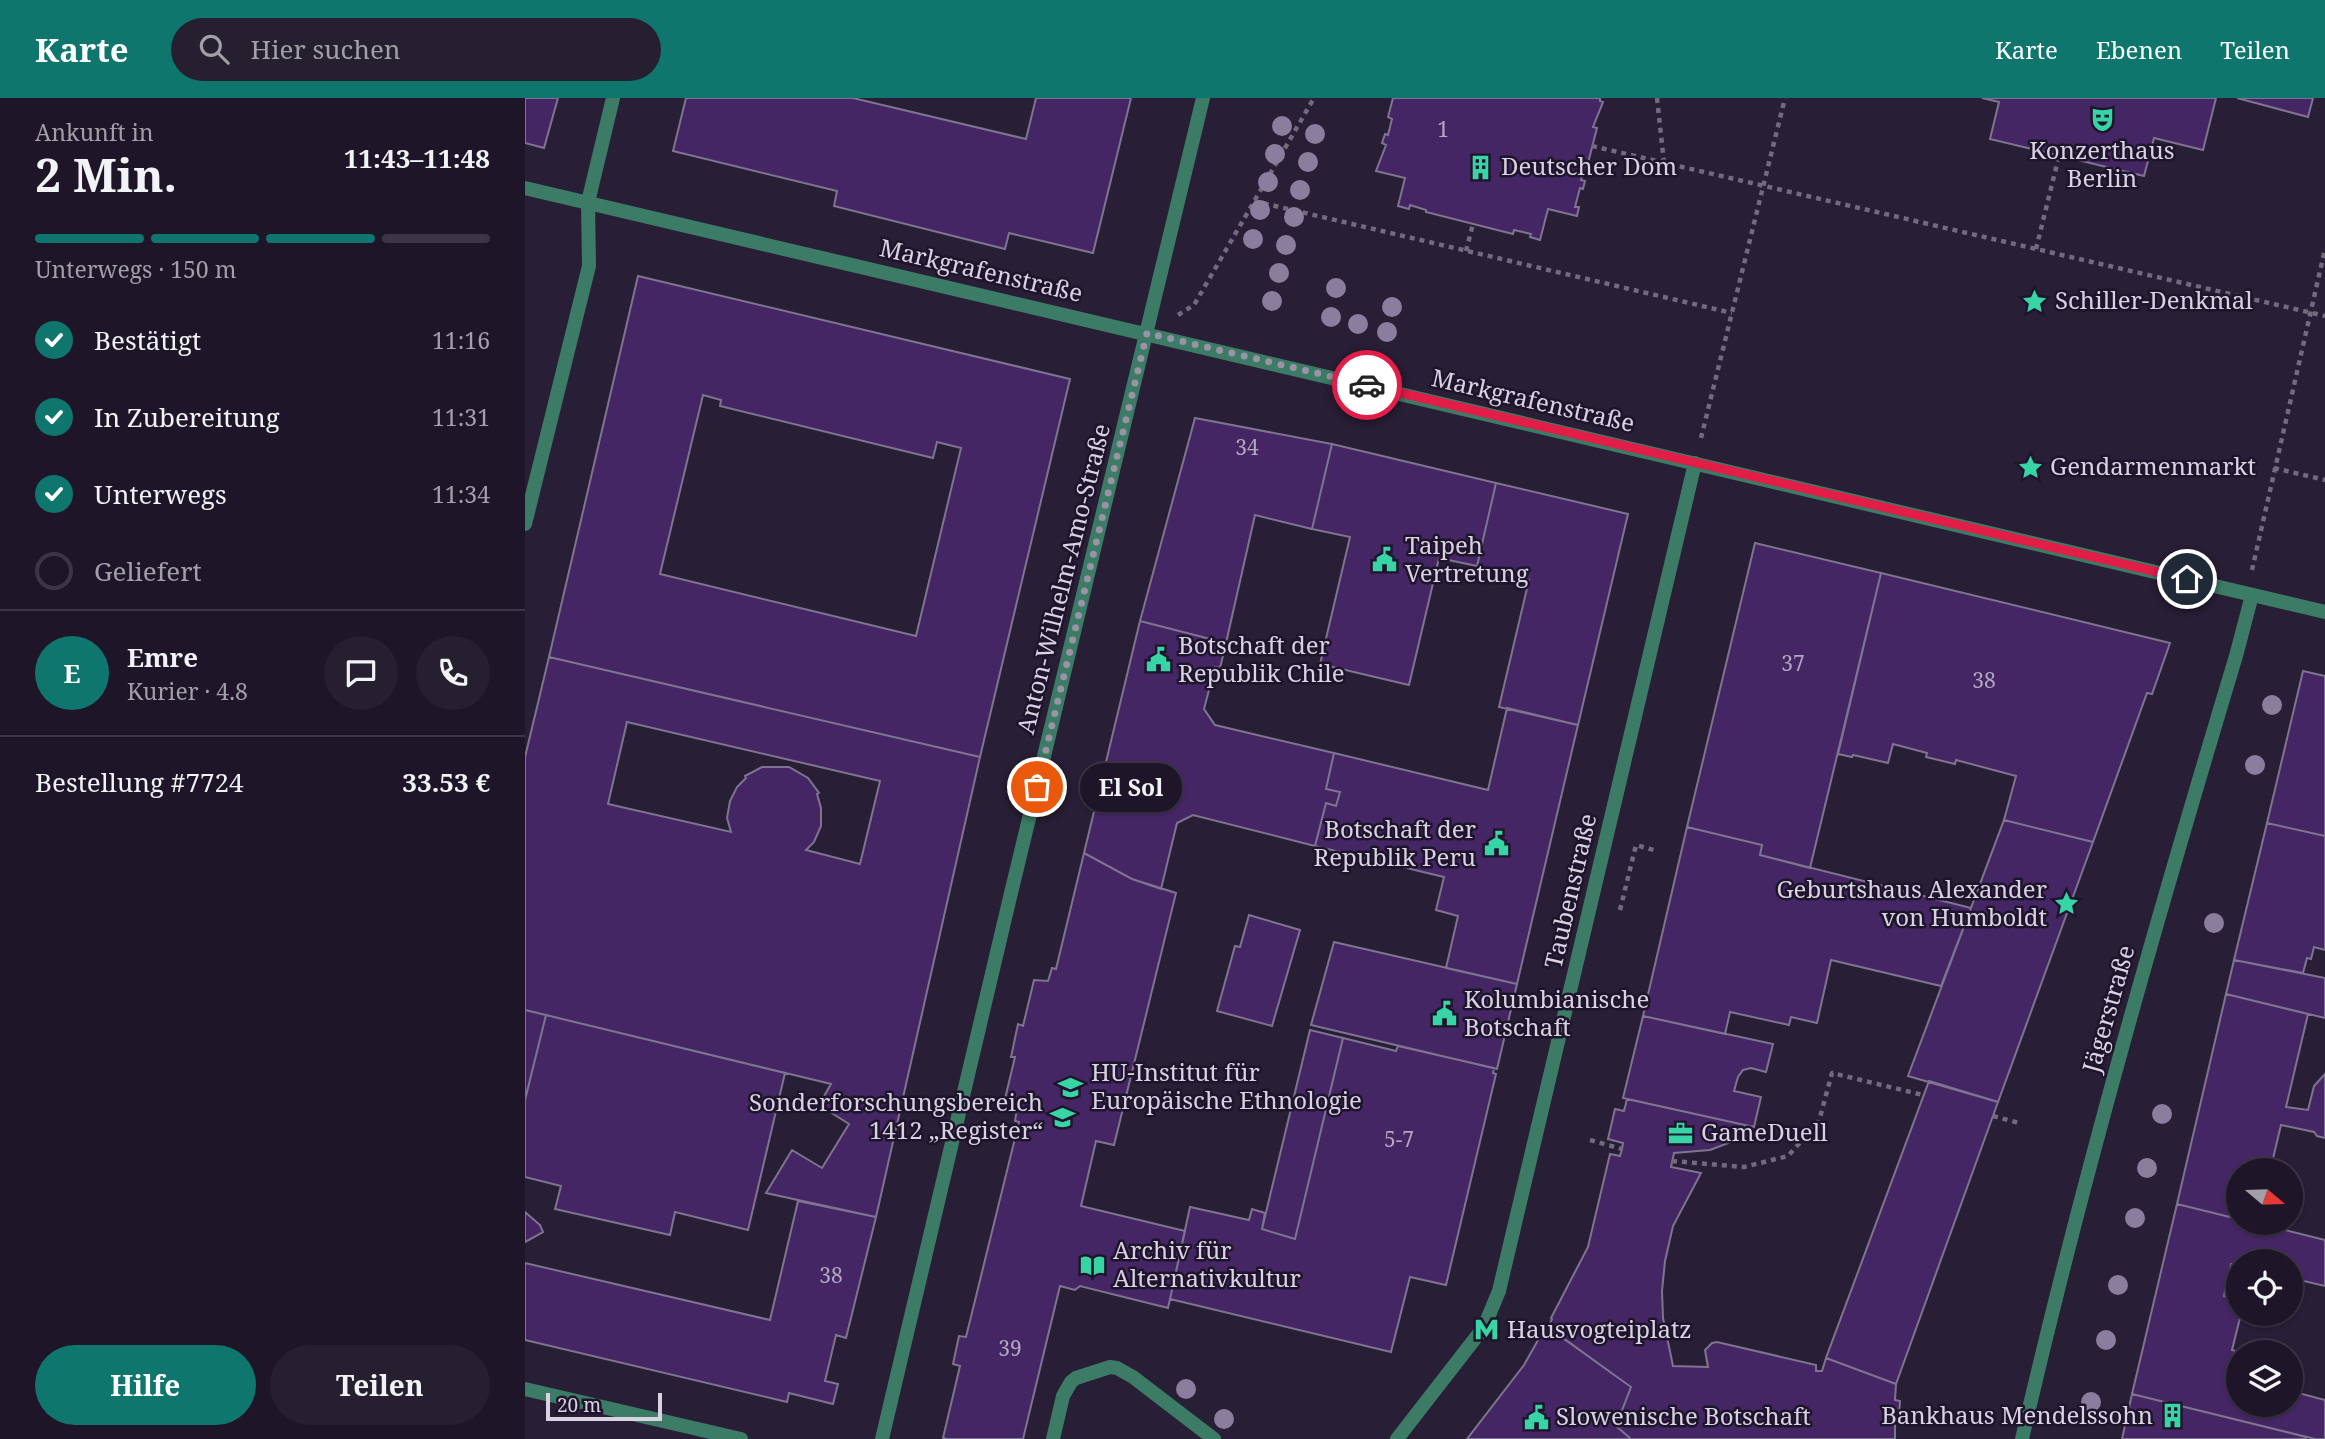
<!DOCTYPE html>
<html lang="de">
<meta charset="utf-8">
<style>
body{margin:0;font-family:"Noto Serif",serif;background:#261f30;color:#f1f3f6;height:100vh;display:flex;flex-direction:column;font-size:26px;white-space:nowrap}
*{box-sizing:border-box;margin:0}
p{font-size:23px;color:#a19fa8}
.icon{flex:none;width:38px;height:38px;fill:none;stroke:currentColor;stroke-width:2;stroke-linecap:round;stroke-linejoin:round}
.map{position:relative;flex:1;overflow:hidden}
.details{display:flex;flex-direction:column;background:#1e1628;width:525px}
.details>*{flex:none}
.needle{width:46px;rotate:109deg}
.controls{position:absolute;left:1701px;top:1060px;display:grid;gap:14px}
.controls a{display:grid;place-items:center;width:77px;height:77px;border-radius:50%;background:#1e1628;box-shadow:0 2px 5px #0004,0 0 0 2px #3c3545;font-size:35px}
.scale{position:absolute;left:21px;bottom:18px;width:116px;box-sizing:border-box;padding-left:7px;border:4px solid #d8d2e2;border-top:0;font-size:19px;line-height:24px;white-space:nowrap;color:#d8d2e2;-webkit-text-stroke:5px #1e142b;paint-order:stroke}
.pin{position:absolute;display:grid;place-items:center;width:60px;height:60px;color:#fff;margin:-30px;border:4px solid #fff;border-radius:50%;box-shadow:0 2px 7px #0007}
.courier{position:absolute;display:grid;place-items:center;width:70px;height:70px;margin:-35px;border:5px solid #e11d48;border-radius:50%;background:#fff;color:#222;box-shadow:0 2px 9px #0007}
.bubble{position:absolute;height:49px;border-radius:24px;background:#1e1628;box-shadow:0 2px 5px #0004,0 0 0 2px #3c3545;font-size:23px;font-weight:700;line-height:49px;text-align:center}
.head em{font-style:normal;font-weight:700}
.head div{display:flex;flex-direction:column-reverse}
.head{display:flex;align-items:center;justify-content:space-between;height:119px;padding:0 35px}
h1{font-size:46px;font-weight:700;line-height:52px}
.bar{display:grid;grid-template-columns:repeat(4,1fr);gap:10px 7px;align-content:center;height:84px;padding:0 35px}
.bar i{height:9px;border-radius:5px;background:#3c3545}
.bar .selected{background:#0f766e}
.bar p{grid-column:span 4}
.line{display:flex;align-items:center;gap:18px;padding:0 35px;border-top:2px solid #3c3545}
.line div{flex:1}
.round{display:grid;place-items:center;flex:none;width:74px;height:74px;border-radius:37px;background:#261f30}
ol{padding:0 35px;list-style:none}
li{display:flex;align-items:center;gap:21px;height:77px}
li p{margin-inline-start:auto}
li .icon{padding:7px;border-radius:50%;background:#0f766e;color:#fff;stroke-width:4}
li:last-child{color:#a19fa8}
li i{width:38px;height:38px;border:4px solid #3c3545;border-radius:50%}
.action{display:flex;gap:14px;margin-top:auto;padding:14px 35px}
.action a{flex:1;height:80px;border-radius:42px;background:#0f766e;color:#fff;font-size:28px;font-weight:700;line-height:80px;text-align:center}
.action a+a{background:#261f30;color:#f1f3f6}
header{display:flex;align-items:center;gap:42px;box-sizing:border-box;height:98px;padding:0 35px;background:#0f766e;color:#fff}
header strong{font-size:33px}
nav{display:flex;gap:38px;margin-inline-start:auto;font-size:24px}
.search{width:490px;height:63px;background:#261f30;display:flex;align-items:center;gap:18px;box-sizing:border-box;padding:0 24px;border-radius:38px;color:#a19fa8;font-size:26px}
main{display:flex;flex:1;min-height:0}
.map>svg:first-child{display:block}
.building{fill:#442664;stroke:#7f7490;stroke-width:2;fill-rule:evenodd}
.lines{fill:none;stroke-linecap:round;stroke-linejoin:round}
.path{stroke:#736a7e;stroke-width:4.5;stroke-dasharray:5 5;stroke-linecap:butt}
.service{stroke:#3c7b65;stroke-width:14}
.minor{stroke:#3c7b65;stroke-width:14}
.tree{fill:#8a7d9d}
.done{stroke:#9a93a5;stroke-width:7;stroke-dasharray:0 12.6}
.route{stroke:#e11d48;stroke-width:9}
.labels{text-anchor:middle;stroke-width:5;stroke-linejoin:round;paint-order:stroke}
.number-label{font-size:21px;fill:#b3a7c2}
.poi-label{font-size:24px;fill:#d8d2e2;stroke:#1e142b;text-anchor:start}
.street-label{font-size:24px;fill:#d8d2e2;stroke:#1e142b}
</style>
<header>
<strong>Karte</strong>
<div class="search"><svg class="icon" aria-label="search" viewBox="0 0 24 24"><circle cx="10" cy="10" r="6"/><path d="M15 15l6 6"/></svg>Hier suchen</div>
<nav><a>Karte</a><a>Ebenen</a><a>Teilen</a></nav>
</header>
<main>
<section class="details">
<div class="head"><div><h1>2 Min.</h1><p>Ankunft in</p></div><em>11:43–11:48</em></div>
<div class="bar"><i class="selected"></i><i class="selected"></i><i class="selected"></i><i></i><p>Unterwegs · 150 m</p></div>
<ol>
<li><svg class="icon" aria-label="check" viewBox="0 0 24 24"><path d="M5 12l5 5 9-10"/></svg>Bestätigt<p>11:16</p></li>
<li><svg class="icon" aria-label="check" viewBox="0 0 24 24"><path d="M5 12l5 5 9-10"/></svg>In Zubereitung<p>11:31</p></li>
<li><svg class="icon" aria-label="check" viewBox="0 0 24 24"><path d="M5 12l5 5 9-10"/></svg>Unterwegs<p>11:34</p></li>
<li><i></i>Geliefert</li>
</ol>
<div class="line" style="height:126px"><b class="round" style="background:#0f766e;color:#fff">E</b><div><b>Emre</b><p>Kurier · 4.8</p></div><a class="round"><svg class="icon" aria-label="chat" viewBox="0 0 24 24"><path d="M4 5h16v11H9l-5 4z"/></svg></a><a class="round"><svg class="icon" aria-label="phone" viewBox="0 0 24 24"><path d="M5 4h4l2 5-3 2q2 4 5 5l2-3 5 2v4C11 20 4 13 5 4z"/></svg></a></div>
<div class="line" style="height:91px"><div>Bestellung #7724</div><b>33.53 €</b></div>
<div class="action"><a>Hilfe</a><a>Teilen</a></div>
</section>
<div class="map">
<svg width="1800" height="1341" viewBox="0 0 1800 1341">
<rect width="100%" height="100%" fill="#281e35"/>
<path class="building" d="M0 0H33L19 50 0 45Z
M161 0H328L501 41 511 0H606L568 155 484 135 480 151 309 108 312 93 148 53Z
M868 0H1075V3L1078 4 1068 29 1072 30 1063 65H1061L1056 82 1060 83 1058 91 1055 90 1050 109H1054L1052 118 1023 111 1015 142 1005 139 1006 136 989 132 988 136 901 114V112L885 107 884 111 873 108 880 80 851 73 861 47 857 45 860 36 863 37 867 21 863 19Z
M1457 0H1691L1678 52 1629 40 1619 78 1465 41 1474 4Z
M1712 0H1788L1783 19Z
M113 178 545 281 455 659 24 559ZM178 297 196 302 195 308 408 360 412 344 436 350 391 538 135 476Z
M670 320 807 346 787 431 730 417 701 545 615 523Z
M807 346 971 385 952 468 914 460 884 587 795 566 825 439 787 431Z
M971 385 1103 416 1053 627 974 609 1004 482 952 468Z
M1230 445 1356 475 1285 770 1235 757 1237 747 1162 729Z
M1356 475 1645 545 1627 596 1622 595 1568 744 1479 722 1491 678 1431 662 1430 666 1401 659 1402 655 1368 646 1363 665 1328 657 1327 659 1313 656Z
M615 523 701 545 695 570 690 569 679 611 690 627 809 655 801 691 815 694 811 708 801 705 790 748 668 717 652 725 636 791 607 781 559 755Z
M24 559 455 659 351 1119 241 1095 267 1052 297 1070 324 1026 294 1007 306 986 0 912V659ZM102 624 355 683 335 766 281 752 289 744 296 728V710L292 696 294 695 283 680 264 669H237L220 678 221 680 212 689 205 703 202 720 206 734 83 706Z
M1778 573 1800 578V738L1742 725Z
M982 610 1053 627 992 886 921 870 933 818 911 812 919 779 790 748 801 705 811 708 815 694 801 691 809 655 963 692Z
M1479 722 1568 744 1473 1004 1383 978Z
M1742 725 1800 738V852L1789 849 1786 861 1782 860 1778 875 1709 862Z
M1162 729 1237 747 1235 757 1446 810 1416 888 1306 862 1292 925 1266 919 1264 927 1205 914 1200 936 1118 918Z
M559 755 607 781 651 795 589 1047 571 1043 556 1108 660 1133 645 1201 643 1210 555 1188 550 1192 535 1188 498 1341H422L418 1340 435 1268 428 1266 434 1238 441 1239 494 1024 490 1023 492 1010 479 1005 490 959H486L493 926 498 928 509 882 523 883 527 870 531 871Z
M724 817 775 832 747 928 692 913 710 848 715 849Z
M809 844 992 886 972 971 786 927Z
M1709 862 1800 880V920L1701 896Z
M1701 896 1783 916 1761 1009 1783 1012 1789 988 1800 976V1040L1792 1038 1789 1034 1756 1027 1745 1073H1713V1121L1652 1106Z
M0 912 21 917 0 1002Z
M21 917 260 975 223 1132 150 1114 145 1137 30 1111 36 1088 0 1079V1002Z
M1118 918 1248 946 1241 974 1226 970 1218 972 1213 979 1209 993 1236 999 1229 1029 1098 1000Z
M785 932 818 940 770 1141 737 1131Z
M818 940 871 953 873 948 969 970 968 975 971 976 921 1187 885 1179 866 1254 645 1201 665 1109 724 1122 727 1111 740 1115 737 1131 770 1141Z
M1404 983 1473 1004 1371 1286 1301 1260Z
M1102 1001 1220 1027 1219 1034 1227 1036 1185 1052 1149 1055 1146 1069 1176 1075 1148 1128 1140 1163 1137 1193 1138 1220 1148 1268 1183 1269 1180 1252 1187 1245 1192 1244 1291 1267V1273H1297L1301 1260 1371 1286 1370 1302 1375 1303 1374 1319H1370V1341H1106L1091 1328 1106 1289 1023 1229 1027 1221 1026 1220 1063 1149 1085 1056 1095 1058 1097 1051 1098 1045 1083 1041 1090 1011 1099 1013Z
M273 1103 351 1119 321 1240 311 1237 300 1283 313 1286 308 1306 264 1295 262 1304 0 1242V1165L245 1222Z
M1652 1106 1713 1121V1125H1732L1800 1142V1188L1766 1180V1164H1713V1167L1706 1166 1699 1198 1713 1202V1216H1716L1707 1252 1718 1255H1713V1307H1766V1293L1800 1302V1341H1790L1607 1296Z
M0 1114 15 1127 18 1134 0 1144Z
M1021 1228 1106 1289 1091 1328 1106 1341H942L999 1267Z
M1607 1296 1781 1339V1341H1597Z"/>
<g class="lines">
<path class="path" d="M1132 0 1139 65
M1067 48 1800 218
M729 103 1207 215
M1511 151 1534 58
M941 153 948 126
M653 217 669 207 789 0
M1176 340 1260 0
M1749 370 1800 382
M1727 472 1800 151
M1095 812 1111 747 1132 753
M1468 1018 1494 1025
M1065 1042 1097 1051
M1147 1063 1219 1069 1263 1058 1294 1023 1307 975 1398 997"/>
<path class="service" d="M528 1341 538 1298 546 1284 551 1280 585 1269 592 1270 608 1279 689 1341"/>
<path class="minor" d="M0 90 1800 514
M0 426 64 168 63 104 88 0
M0 1291 216 1341
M357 1341 486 795 678 0
M872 1341 959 1229 974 1193 1170 365
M1497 1341C1558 1077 1633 817 1711 558L1727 497"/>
</g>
<g class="tree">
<circle cx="757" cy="28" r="10"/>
<circle cx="790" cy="36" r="10"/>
<circle cx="750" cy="56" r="10"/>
<circle cx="783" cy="64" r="10"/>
<circle cx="743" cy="84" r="10"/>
<circle cx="775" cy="92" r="10"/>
<circle cx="735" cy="112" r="10"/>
<circle cx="769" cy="119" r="10"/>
<circle cx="728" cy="141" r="10"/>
<circle cx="761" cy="147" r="10"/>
<circle cx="754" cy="175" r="10"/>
<circle cx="811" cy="190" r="10"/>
<circle cx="747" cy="203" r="10"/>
<circle cx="867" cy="209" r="10"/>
<circle cx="806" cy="219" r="10"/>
<circle cx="833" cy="226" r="10"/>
<circle cx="862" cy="234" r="10"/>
<circle cx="1747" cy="607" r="10"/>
<circle cx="1730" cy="667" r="10"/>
<circle cx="1689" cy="825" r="10"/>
<circle cx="1637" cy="1016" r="10"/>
<circle cx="1622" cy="1070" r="10"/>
<circle cx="1610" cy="1120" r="10"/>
<circle cx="1593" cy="1187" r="10"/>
<circle cx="1581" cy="1242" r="10"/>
<circle cx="661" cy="1291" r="10"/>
<circle cx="1566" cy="1304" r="10"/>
<circle cx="699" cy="1321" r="10"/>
</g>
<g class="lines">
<path class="done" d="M512 689 622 235 842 287"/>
<path class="route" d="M842 287 1662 481"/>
</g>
<defs>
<symbol id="theatre-bare" viewBox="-9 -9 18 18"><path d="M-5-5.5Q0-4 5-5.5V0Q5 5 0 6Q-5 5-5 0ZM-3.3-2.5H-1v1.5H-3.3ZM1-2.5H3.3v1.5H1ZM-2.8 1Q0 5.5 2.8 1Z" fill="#37d4a6" stroke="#1e142b" stroke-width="2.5" paint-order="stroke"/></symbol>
<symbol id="building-bare" viewBox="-9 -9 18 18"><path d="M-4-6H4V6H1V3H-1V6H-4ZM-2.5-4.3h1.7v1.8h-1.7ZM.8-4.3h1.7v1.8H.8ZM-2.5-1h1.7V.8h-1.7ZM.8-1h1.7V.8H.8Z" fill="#37d4a6" stroke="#1e142b" stroke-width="2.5" paint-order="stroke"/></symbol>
<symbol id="sight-bare" viewBox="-9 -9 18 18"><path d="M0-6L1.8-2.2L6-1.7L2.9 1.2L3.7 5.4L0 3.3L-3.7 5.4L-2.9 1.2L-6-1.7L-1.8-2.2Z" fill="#37d4a6" stroke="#1e142b" stroke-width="2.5" paint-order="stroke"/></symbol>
<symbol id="civic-bare" viewBox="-9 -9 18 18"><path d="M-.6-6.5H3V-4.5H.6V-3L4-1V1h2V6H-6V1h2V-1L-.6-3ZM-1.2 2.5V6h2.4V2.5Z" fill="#37d4a6" stroke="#1e142b" stroke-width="2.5" paint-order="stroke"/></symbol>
<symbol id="university-bare" viewBox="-9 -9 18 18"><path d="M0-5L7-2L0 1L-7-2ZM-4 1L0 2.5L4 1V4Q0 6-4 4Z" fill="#37d4a6" stroke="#1e142b" stroke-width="2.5" paint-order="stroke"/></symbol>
<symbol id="office-bare" viewBox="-9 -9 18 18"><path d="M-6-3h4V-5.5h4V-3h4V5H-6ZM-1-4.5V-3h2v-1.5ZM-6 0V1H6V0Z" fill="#37d4a6" stroke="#1e142b" stroke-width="2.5" paint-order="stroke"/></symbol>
<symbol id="library-bare" viewBox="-9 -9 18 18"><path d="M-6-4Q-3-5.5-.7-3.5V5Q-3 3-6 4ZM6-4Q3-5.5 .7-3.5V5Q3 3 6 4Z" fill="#37d4a6" stroke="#1e142b" stroke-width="2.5" paint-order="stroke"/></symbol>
<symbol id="metro-bare" viewBox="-9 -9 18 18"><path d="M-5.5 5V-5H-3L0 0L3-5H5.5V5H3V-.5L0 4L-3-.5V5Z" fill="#37d4a6" stroke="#1e142b" stroke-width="2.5" paint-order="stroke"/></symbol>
</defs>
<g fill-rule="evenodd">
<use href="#theatre-bare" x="1560" y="4" width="35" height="35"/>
<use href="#building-bare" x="938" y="52" width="35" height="35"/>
<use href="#sight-bare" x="1492" y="186" width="35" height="35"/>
<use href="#sight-bare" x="1488" y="352" width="35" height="35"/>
<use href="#civic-bare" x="842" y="444" width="35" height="35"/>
<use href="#civic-bare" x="616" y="544" width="35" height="35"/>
<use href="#civic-bare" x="954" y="728" width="35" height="35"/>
<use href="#sight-bare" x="1524" y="788" width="35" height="35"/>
<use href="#civic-bare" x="902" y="898" width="35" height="35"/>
<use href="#university-bare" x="528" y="972" width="35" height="35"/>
<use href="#university-bare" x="520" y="1002" width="35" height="35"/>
<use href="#office-bare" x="1138" y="1018" width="35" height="35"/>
<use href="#library-bare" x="550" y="1150" width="35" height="35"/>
<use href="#metro-bare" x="944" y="1214" width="35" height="35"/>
<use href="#building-bare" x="1630" y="1300" width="35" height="35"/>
<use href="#civic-bare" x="994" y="1302" width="35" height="35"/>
</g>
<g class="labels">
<g class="number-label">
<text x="918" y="39">1</text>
<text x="722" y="357">34</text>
<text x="1268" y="573">37</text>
<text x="1459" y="590">38</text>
<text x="874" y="1049">5-7</text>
<text x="306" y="1185">38</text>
<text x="485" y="1258">39</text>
</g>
<g class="poi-label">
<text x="1577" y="61" text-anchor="middle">Konzerthaus<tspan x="1577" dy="28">Berlin</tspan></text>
<text x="976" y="77">Deutscher Dom</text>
<text x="1530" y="211">Schiller-Denkmal</text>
<text x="1525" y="377">Gendarmenmarkt</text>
<text x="880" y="456">Taipeh<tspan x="880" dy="28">Vertretung</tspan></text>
<text x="653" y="556">Botschaft der<tspan x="653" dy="28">Republik Chile</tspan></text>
<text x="951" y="740" text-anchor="end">Botschaft der<tspan x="951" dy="28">Republik Peru</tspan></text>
<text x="1522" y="800" text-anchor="end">Geburtshaus Alexander<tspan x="1522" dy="28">von Humboldt</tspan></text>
<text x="939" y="910">Kolumbianische<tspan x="939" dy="28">Botschaft</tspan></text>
<text x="566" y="983">HU-Institut für<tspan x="566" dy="28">Europäische Ethnologie</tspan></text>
<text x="518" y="1013" text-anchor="end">Sonderforschungsbereich<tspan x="518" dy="28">1412 „Register“</tspan></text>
<text x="1176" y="1043">GameDuell</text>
<text x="588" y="1161">Archiv für<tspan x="588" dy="28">Alternativkultur</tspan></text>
<text x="982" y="1240">Hausvogteiplatz</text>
<text x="1628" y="1326" text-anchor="end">Bankhaus Mendelssohn</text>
<text x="1031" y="1327">Slowenische Botschaft</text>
</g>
<g class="street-label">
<text transform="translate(456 173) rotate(13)" y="8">Markgrafenstraße</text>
<text transform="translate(1008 303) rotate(13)" y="8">Markgrafenstraße</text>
<text transform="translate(539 481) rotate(-76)" y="8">Anton-Wilhelm-Amo-Straße</text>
<text transform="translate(1046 793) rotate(-77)" y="8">Taubenstraße</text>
<text transform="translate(1584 911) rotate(-74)" y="8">Jägerstraße</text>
</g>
</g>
</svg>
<div class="controls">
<a><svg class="needle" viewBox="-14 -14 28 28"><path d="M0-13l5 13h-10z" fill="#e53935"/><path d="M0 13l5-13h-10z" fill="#a19fa8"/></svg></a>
<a><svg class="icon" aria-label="locate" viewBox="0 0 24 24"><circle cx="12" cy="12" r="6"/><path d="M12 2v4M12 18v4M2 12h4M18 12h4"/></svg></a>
<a><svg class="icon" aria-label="layers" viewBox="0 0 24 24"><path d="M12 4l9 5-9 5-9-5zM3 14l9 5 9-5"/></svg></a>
</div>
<div class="scale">20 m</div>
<div class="pin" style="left:512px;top:689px;background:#ea580c"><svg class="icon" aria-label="bag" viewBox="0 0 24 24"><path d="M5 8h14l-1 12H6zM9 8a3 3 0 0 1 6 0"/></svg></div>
<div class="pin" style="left:1662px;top:481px;background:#1f2937"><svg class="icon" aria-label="home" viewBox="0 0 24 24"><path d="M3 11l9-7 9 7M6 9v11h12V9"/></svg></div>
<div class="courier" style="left:842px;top:287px"><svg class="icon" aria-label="car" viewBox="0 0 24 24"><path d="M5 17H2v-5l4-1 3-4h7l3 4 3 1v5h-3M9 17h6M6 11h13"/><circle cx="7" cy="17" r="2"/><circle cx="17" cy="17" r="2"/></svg></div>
<div class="bubble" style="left:555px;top:665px;width:102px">El Sol</div>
</div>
</main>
